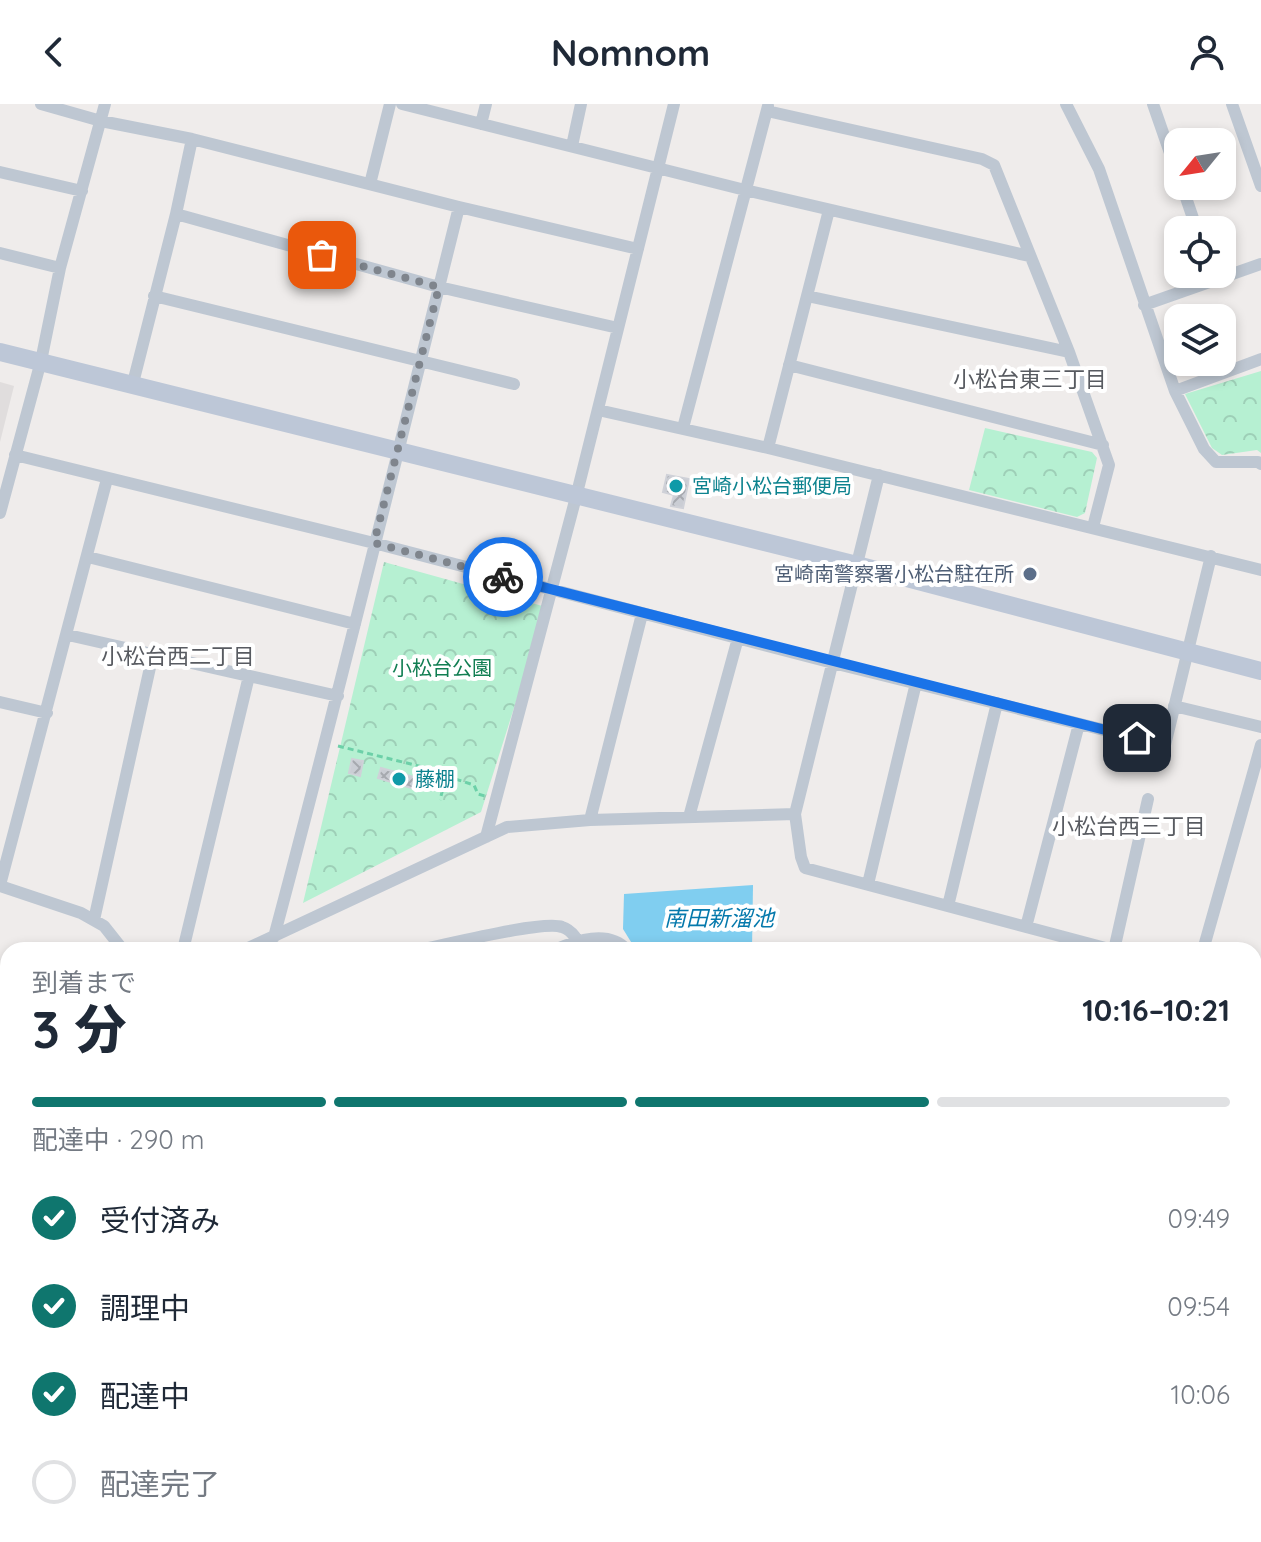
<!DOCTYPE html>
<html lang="ja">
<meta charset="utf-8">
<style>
body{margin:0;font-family:Quicksand,"Noto Sans JP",sans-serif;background:#f2f2f3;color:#1f2937;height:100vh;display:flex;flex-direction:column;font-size:30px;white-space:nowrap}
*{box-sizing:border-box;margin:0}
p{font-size:26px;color:#747a83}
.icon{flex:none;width:44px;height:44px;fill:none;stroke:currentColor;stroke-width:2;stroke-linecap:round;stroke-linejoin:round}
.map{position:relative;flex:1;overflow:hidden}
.drawer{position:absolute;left:0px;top:838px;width:1262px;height:600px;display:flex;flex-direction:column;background:#fff;border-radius:24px 24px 0 0;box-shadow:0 4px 12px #0003}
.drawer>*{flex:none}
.needle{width:52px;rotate:240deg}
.controls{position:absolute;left:1164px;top:24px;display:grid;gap:16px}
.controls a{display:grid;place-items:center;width:72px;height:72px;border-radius:16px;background:#fff;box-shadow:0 4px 12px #0003;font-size:40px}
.pin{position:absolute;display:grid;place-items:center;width:68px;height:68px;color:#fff;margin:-34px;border-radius:16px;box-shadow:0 4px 12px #0006}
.courier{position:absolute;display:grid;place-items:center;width:80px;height:80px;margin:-40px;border:6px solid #1a73e8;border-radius:50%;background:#fff;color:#222;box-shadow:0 2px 10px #0007}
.overview em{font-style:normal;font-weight:800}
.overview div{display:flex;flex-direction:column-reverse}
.overview{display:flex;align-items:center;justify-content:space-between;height:136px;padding:0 32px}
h1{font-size:52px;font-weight:800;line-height:60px}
.bar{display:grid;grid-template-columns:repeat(4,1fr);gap:12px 8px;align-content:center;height:96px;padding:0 32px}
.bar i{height:10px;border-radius:6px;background:#e0e1e3}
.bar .active{background:#0f766e}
.bar p{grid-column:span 4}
ol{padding:0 32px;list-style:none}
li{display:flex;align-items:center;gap:24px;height:88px}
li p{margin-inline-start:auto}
li .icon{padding:8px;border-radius:50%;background:#0f766e;color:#fff;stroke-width:4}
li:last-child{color:#747a83}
li i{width:44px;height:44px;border:4px solid #e0e1e3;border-radius:50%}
header{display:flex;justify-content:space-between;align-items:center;height:104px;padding:0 32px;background:#fff;font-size:36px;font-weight:800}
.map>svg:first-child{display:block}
.education{fill:#e0dddd}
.forest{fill:url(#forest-crowns)}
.water{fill:#80cef0}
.building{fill:url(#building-cross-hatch);stroke:#cfd1d8;stroke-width:2}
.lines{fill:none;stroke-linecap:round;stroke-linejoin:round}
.path{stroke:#6dd0a8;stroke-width:3;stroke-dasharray:6 4;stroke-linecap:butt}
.street{stroke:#bec7d2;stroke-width:12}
.secondary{stroke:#bdc7d7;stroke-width:18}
.done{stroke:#7f858d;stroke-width:8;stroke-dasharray:0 14.4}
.route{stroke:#1a73e8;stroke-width:10}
.culture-dot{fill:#0f9aa8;stroke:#fff;stroke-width:3}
.service-dot{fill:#5c6f8a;stroke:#fff;stroke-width:3}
.labels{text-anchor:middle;stroke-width:8;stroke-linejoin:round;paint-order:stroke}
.culture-label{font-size:20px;fill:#0d838f;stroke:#fff;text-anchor:start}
.service-label{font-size:20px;fill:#4e5e75;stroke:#fff;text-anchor:end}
.park-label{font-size:20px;fill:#117e52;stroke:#fff}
.neighbourhood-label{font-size:22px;fill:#585b61;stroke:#fff}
.water-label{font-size:22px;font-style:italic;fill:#0579ac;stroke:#fff}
</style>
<header><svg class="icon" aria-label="back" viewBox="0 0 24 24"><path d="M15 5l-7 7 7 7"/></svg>Nomnom<svg class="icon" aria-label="person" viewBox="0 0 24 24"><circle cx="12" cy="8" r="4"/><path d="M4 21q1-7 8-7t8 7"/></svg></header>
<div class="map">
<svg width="1261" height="1438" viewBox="0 0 1261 1438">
<defs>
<pattern id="forest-crowns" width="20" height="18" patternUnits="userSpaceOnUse" patternTransform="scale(2)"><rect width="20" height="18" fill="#b6f0d2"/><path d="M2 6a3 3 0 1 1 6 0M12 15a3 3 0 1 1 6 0" fill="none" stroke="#9ecfb7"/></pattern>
<pattern id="building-cross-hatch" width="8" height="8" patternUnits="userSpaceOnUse" patternTransform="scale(2)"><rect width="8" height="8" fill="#cacdd4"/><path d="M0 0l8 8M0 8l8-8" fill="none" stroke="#a6a9af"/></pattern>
</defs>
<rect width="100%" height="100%" fill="#efeceb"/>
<path class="education" d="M0 278 14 282 0 338Z"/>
<path class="forest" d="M1261 267V349L1257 346 1222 351 1212 344 1185 290Z
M985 324 1092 348 1097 354 1085 409 1077 413 969 386Z
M384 458 546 503 481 708 303 799Z
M0 865 8 870V960L0 961Z
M1254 1097 1261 1099V1438H1214L1208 1430H1254Z
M765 1430H919L918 1438H762Z"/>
<path class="water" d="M753 781 752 846H636L623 825 624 790Z"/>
<path class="building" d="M667 371 689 375 683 404 671 402 674 391 663 388Z
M352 655 363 657 360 672 349 669Z
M381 664 421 675 418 686 378 674Z"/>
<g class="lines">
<path class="path" d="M338 642 447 669 440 696
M446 672 474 681 478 690 485 692"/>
<path class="street" d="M41 0 101 17 192 35 459 103 638 145
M402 0 745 86 1029 152
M1066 0 1099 65 1175 287 1204 345 1216 358H1258L1261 360
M1153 0 1178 72
M1232 0 1261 82
M767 7 982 55 994 61 1069 248 1109 361 1093 423
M481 20 486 0
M572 42 581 0
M0 68 82 87
M370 80 390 0
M1182 82 1197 126
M176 110 439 183 618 224
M0 149 60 164
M154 192 514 280
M807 192 1069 248
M1144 201 1261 160
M789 261 1103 341
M133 279 176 110 192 35
M1175 287 1261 255
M598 306 768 344 1261 466
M683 324 768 2
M768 344 829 106
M15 351 374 439 833 559 1165 641 1211 452
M879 371 795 710 801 753 805 764 1113 846
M0 409 41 257 60 164 105 0
M88 453 355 520
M68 531 338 592
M0 598 47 609
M1174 602 1261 623
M689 713 738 534
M590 716 642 510
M486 733 576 393 674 0
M868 780 916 579
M0 781 107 375
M0 782 81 809 104 822 123 846
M948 802 997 599
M94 816 153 550
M1026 823 1079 620
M274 833C339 590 398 347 459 103
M183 846 249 572
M244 846 507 723 590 716 795 710
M419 846C445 841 543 816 562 823 572 826 579 837 581 846
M554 846C576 837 608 825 627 846
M1114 846 1148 695
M1203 846 1261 641
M0 1034 8 1033
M0 1301 8 1337
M23 1430 24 1438
M426 1430 447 1438
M665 1430 668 1438
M1046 1430 1047 1438
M182 1438 253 1430"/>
<path class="secondary" d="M0 248 857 461 1261 567"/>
</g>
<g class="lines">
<path class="done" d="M322 151 439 183 374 439 503 473"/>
<path class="route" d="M503 473 1137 634"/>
</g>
<g class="culture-dot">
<circle cx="676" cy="382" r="8"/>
<circle cx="399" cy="675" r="8"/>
</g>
<circle class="service-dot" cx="1030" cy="470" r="8"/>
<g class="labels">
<g class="culture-label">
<text x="692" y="389">宮崎小松台郵便局</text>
<text x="415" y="682">藤棚</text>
</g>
<g class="service-label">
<text x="1014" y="477">宮崎南警察署小松台駐在所</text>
</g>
<g class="park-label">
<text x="442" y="571">小松台公園</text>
</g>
<g class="neighbourhood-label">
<text x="1030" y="283">小松台東三丁目</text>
<text x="178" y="560">小松台西二丁目</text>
<text x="1129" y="730">小松台西三丁目</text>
</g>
<g class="water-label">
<text x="719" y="822">南田新溜池</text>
</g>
</g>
</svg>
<div class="controls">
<a><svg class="needle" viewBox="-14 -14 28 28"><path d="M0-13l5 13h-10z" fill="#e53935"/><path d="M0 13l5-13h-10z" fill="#747a83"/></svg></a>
<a><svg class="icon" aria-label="locate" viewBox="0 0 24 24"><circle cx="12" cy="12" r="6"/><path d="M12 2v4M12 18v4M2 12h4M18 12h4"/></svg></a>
<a><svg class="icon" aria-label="layers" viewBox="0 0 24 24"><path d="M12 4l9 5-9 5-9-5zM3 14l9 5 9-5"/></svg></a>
</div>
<div class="pin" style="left:322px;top:151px;background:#ea580c"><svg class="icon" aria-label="bag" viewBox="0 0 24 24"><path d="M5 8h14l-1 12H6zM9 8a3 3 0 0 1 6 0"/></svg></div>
<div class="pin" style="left:1137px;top:634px;background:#1f2937"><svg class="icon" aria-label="home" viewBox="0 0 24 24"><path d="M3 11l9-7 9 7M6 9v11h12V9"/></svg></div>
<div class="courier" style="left:503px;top:473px"><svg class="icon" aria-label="bike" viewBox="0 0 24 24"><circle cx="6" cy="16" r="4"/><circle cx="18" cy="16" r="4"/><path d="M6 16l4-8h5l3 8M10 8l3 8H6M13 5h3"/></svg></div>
<section class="drawer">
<div class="overview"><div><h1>3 分</h1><p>到着まで</p></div><em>10:16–10:21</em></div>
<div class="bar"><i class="active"></i><i class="active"></i><i class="active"></i><i></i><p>配達中 · 290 m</p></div>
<ol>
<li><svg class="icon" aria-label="check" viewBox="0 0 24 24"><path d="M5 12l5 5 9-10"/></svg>受付済み<p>09:49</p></li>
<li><svg class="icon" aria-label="check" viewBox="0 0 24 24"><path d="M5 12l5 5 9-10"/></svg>調理中<p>09:54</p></li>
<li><svg class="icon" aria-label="check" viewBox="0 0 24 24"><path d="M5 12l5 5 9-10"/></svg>配達中<p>10:06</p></li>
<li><i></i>配達完了</li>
</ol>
</section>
</div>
